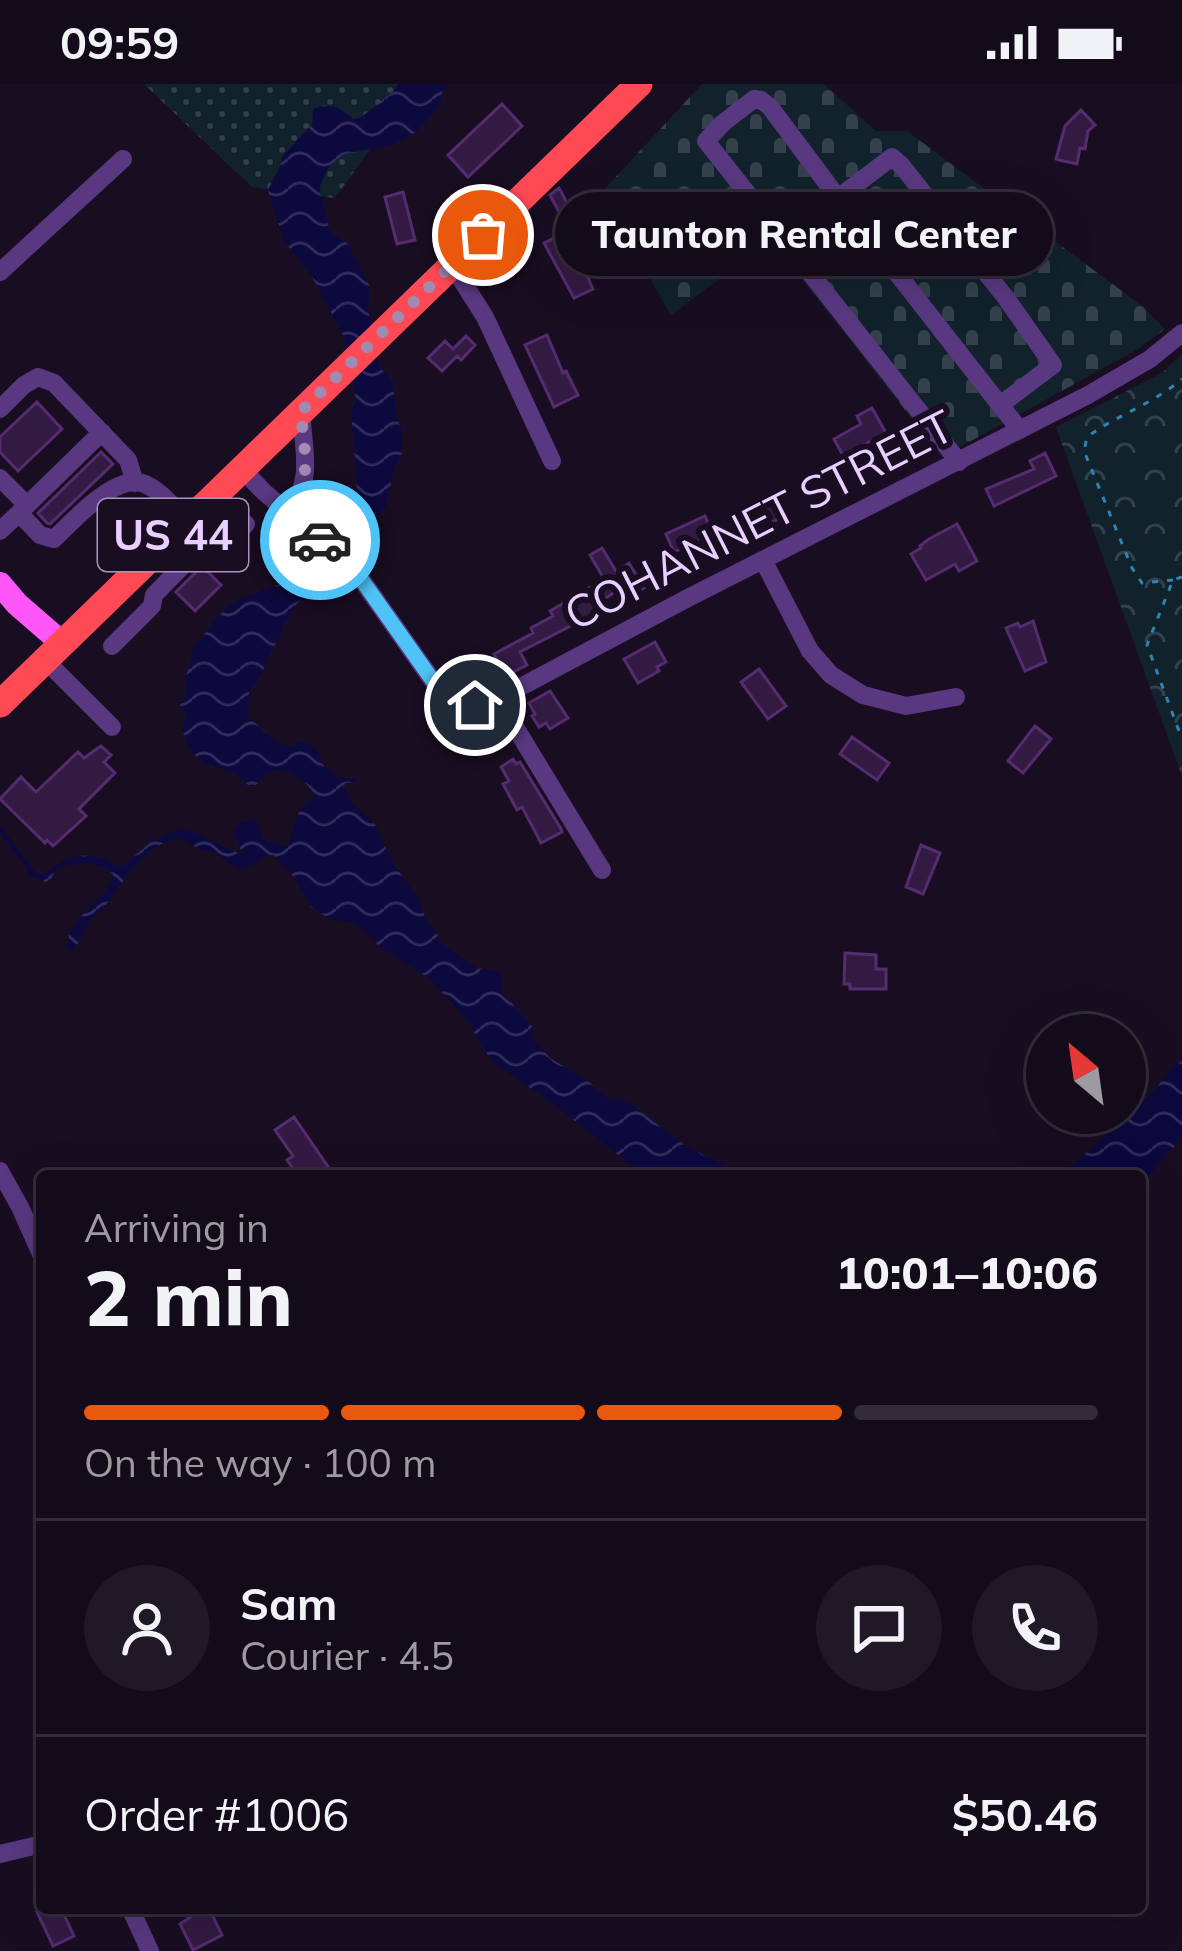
<!DOCTYPE html>
<meta charset="utf-8">
<style>
body{margin:0;font-family:Mulish,sans-serif;background:#201827;color:#f1f3f6;height:100vh;display:flex;flex-direction:column;font-size:45px;white-space:nowrap}
*{box-sizing:border-box;margin:0}
p{font-size:39px;color:#9d9aa2}
.icon{flex:none;width:66px;height:66px;fill:none;stroke:currentColor;stroke-width:2;stroke-linecap:round;stroke-linejoin:round}
.map{position:relative;flex:1;overflow:hidden}
.sheet{position:absolute;left:36px;top:1086px;width:1110px;height:744px;display:flex;flex-direction:column;background:#130a1a;border-radius:12px;box-shadow:0 12px 48px #0002,0 0 0 3px #322b39}
.sheet>*{flex:none}
.needle{width:78px;rotate:331deg}
.buttons{position:absolute;left:1026px;top:930px;display:grid;gap:24px}
.buttons a{display:grid;place-items:center;width:120px;height:120px;border-radius:50%;background:#130a1a;box-shadow:0 12px 48px #0002,0 0 0 3px #322b39;font-size:60px}
.pin{position:absolute;display:grid;place-items:center;width:102px;height:102px;color:#fff;margin:-51px;border:6px solid #fff;border-radius:50%;box-shadow:0 3px 12px #0007}
.courier{position:absolute;display:grid;place-items:center;width:120px;height:120px;margin:-60px;border:9px solid #4fc3f7;border-radius:50%;background:#fff;color:#222;box-shadow:0 3px 15px #0007}
.bubble{position:absolute;height:84px;border-radius:42px;background:#130a1a;box-shadow:0 12px 48px #0002,0 0 0 3px #322b39;font-size:39px;font-weight:800;line-height:84px;text-align:center}
.overview em{font-style:normal;font-weight:800}
.overview div{display:flex;flex-direction:column-reverse}
.overview{display:flex;align-items:center;justify-content:space-between;height:204px;padding:0 48px}
h1{font-size:78px;font-weight:800;line-height:90px}
.bar{display:grid;grid-template-columns:repeat(4,1fr);gap:18px 12px;align-content:center;height:144px;padding:0 48px}
.bar i{height:15px;border-radius:9px;background:#322b39}
.bar .current{background:#ea580c}
.bar p{grid-column:span 4}
.line{display:flex;align-items:center;gap:30px;padding:0 48px;border-top:3px solid #322b39}
.line div{flex:1}
.round{display:grid;place-items:center;flex:none;width:126px;height:126px;border-radius:63px;background:#201827}
.status{display:flex;justify-content:space-between;align-items:center;height:84px;padding:0 60px;background:#130a1a;direction:ltr}
.status svg{height:33px;fill:currentColor}
.map>svg:first-child{display:block}
.forest{fill:url(#forest-crowns)}
.cemetery{fill:url(#cemetery-stones)}
.park{fill:url(#park-dots)}
.water{fill:url(#water-waves)}
.lines{fill:none;stroke-linecap:round;stroke-linejoin:round}
.stream{stroke:#0c093f;stroke-width:4.5}
.building{fill:#331a43;stroke:#552c6f;stroke-width:3}
.path{stroke:#2e84b3;stroke-width:3;stroke-dasharray:6 9;stroke-linecap:butt}
.minor{stroke:#593881;stroke-width:18}
.major{stroke:#ff56f8;stroke-width:24}
.highway{stroke:#ff4a56;stroke-width:27}
.done{stroke:#a08bb2;stroke-width:12;stroke-dasharray:0 21.6}
.route{stroke:#4fc3f7;stroke-width:15}
.labels{text-anchor:middle;stroke-width:12;stroke-linejoin:round;paint-order:stroke}
.shield{fill:#190d22;stroke:#aa95bd;stroke-width:3}
.shield-label{font-size:42px;font-weight:bold;fill:#e8cfff}
.street-label{font-size:45px;fill:#e8cfff;stroke:#190d22}
</style>
<div class="status"><b>09:59</b><svg viewBox="0 0 49 12"><path d="M0 12V9h3v3zM5 12V6h3v6zM10 12V3h3v9zM15 12V0h3v12zM26 1h20v11H26zM47 4h2v5h-2z"/></svg></div>
<div class="map">
<svg width="1182" height="1867" viewBox="0 0 1182 1867">
<defs>
<pattern id="forest-crowns" width="20" height="18" patternUnits="userSpaceOnUse" patternTransform="scale(3)"><rect width="20" height="18" fill="#11222c"/><path d="M2 6a3 3 0 1 1 6 0M12 15a3 3 0 1 1 6 0" fill="none" stroke="#34414c"/></pattern>
<pattern id="cemetery-stones" width="16" height="16" patternUnits="userSpaceOnUse" patternTransform="scale(3)"><rect width="16" height="16" fill="#11222c"/><path d="M2 7V4a2 2 0 0 1 4 0v3zM10 15v-3a2 2 0 0 1 4 0v3z" fill="#34414c"/></pattern>
<pattern id="park-dots" width="8" height="8" patternUnits="userSpaceOnUse" patternTransform="scale(3)"><rect width="8" height="8" fill="#11222c"/><path d="M2 2h.1M6 6h.1" fill="none" stroke="#34414c" stroke-width="1.8" stroke-linecap="round"/></pattern>
<pattern id="water-waves" width="16" height="10" patternUnits="userSpaceOnUse" patternTransform="scale(3)"><rect width="16" height="10" fill="#0c093f"/><path d="M0 5q4-4 8 0t8 0" fill="none" stroke="#2f2c5c"/></pattern>
</defs>
<rect width="100%" height="100%" fill="#190d22"/>
<path class="forest" d="M1182 270V692L1056 343 1162 289Z"/>
<path class="cemetery" d="M702 0H824L876 47H907L1142 222 1165 245 1138 265 942 373 771 156 671 231 600 110Z"/>
<path class="park" d="M144 0H417L335 114 252 103Z"/>
<path class="water" d="M398 0H450L442 9 441 18 436 27 416 48 392 61 345 70 329 82 321 99 320 109 330 148 348 160 370 203 368 226 380 285 386 288 393 300 397 336 402 345V369L394 385 386 422 371 439 359 445 354 453 353 464 328 492 297 520 282 543 281 552 270 569 262 589 249 608 247 632 276 657 289 663 303 657 318 667 323 681 337 693 357 695 354 698 345 699 344 703 353 720 375 740 394 781 418 813 425 833 437 849 440 858 477 884 500 888 503 909 532 942 531 952 550 974 589 998 609 1015 628 1018 686 1062 744 1092H645L556 1022 491 977 467 936 429 894 381 864 357 840 330 835 311 823 293 792 273 771C257 774 252 785 237 785L214 768 201 766 182 755C143 757 127 795 105 822 101 828 95 830 91 835 83 846 81 858 71 868L67 863C68 830 106 821 113 790 99 776 73 777 56 785L51 796 45 798 26 790 32 787 44 791C65 770 90 764 118 783L124 781 152 757 182 744C203 752 224 763 243 771L233 747 242 738 255 735 265 756 282 762H288C296 741 292 727 315 714 308 696 297 692 279 685L265 691 255 702 248 701C228 679 213 688 197 673 189 666 186 655 182 646L186 633 180 621 186 611C181 596 192 580 192 564 206 551 216 531 232 520 258 504 290 505 306 477L303 470 336 448 353 419 357 399 351 329 356 317 344 253 312 193 284 157 268 106 281 80 282 73 312 40 313 26C326 16 342 24 353 35L360 34 394 7Z
M1182 977V1054L1140 1102V1092H1060L1150 1012 1174 981Z"/>
<g class="lines">
<path class="stream" d="M0 745 32 788"/>
</g>
<path class="building" d="M502 20 522 42 468 93 448 71Z
M1081 26 1095 41 1088 47 1085 65 1080 64 1077 80 1059 76 1056 75 1065 42Z
M559 104 581 145 577 147 591 174 581 179 593 205 574 214 544 159 569 147 550 111Z
M403 108 415 156 397 160 385 113Z
M547 251 563 289 566 287 578 311 554 323 525 261Z
M466 252 475 261 461 276 457 272 442 287 428 274 445 257 453 265Z
M37 318 62 345 18 387 0 368V353Z
M872 324 886 349 863 361 866 366 846 377 834 355 861 340 857 332Z
M101 368 113 380 50 440 47 439 38 429Z
M1045 369 1056 392 994 422 986 405 1034 385 1030 377Z
M776 406 788 430 754 448 743 427 753 422 752 419Z
M705 432 713 450 674 468 666 450Z
M957 440 977 477 959 487 955 480 926 496 911 470 921 464 920 462 929 455Z
M602 464 616 487 629 479 644 504 626 514 620 505 596 520 600 527 520 568 527 581 506 592 494 570 533 549 531 544 553 532 550 527 604 495 590 471Z
M202 482 221 501 195 527 176 508Z
M1033 537 1046 578 1025 587 1006 544 1018 539 1020 543Z
M655 558 666 578 657 583 659 587 638 599 624 575Z
M759 585 786 622 768 635 741 598Z
M550 607 568 634 550 645 546 639 539 643 532 632 535 630 529 619Z
M1035 642 1051 655 1023 689 1008 677Z
M852 653 889 679 877 696 840 670Z
M101 662 111 671 104 678 115 689 79 725 86 732 53 762 47 756 45 759 0 715 21 693 36 708 78 668 84 674Z
M513 675 516 680 520 678 561 745 562 748 541 759 522 723 517 726 503 700 509 697 501 683Z
M921 761 940 769 923 810 906 803Z
M845 869 876 871V885H886V905H850V900H844Z
M294 1033 331 1087 324 1092H298L287 1076 293 1072 275 1046Z
M45 1824H61L74 1852 53 1862 37 1828Z
M204 1824H209L222 1851 193 1866 180 1840Z"/>
<g class="lines">
<path class="path" d="M1182 493 1173 496 1147 561 1182 655
M1173 496 1142 499 1132 484 1084 367 1087 353C1117 331 1153 320 1182 295"/>
<path class="minor" d="M754 15 761 16 770 23 838 114 785 157 706 57 723 39Z
M785 157 959 378
M452 181 485 233 552 377
M0 188 123 75
M1000 321 838 114 892 73 902 82 1006 214 1053 281 1000 321 1020 346
M0 325 24 301 38 293 54 299 128 376 135 399
M241 384 264 408 354 485 445 614C465 624 477 621 498 615L686 515 1088 311 1150 275 1182 249
M0 394 27 421
M19 429 102 348
M290 431C313 390 304 372 301 327
M0 447 19 429 40 451 54 455C73 437 114 391 142 399 159 404 175 425 187 437
M193 455 212 473 246 440
M763 476 810 567 831 591 863 611 906 622 956 613
M112 562 152 522 154 511 201 463
M45 576 112 643
M498 615 602 786
M0 1087 20 1123 42 1172
M0 1770 42 1760
M130 1824 150 1867"/>
<path class="major" d="M0 500 17 520 62 559"/>
<path class="highway" d="M0 620 639 0"/>
</g>
<g class="lines">
<path class="done" d="M320 456 290 430C313 389 304 372 301 327L483 151"/>
<path class="route" d="M320 456 354 485 445 614 462 622 475 621"/>
</g>
<g class="labels">
<rect class="shield" x="98" y="415" width="150" height="72" rx="9"/>
<g class="shield-label">
<text x="173" y="466">US 44</text>
</g>
<g class="street-label">
<text transform="translate(759 436) rotate(-27)" y="16">COHANNET STREET</text>
</g>
</g>
</svg>
<div class="buttons">
<a><svg class="needle" viewBox="-14 -14 28 28"><path d="M0-13l5 13h-10z" fill="#e53935"/><path d="M0 13l5-13h-10z" fill="#9d9aa2"/></svg></a>
</div>
<div class="pin" style="left:483px;top:151px;background:#ea580c"><svg class="icon" aria-label="bag" viewBox="0 0 24 24"><path d="M5 8h14l-1 12H6zM9 8a3 3 0 0 1 6 0"/></svg></div>
<div class="pin" style="left:475px;top:621px;background:#1f2937"><svg class="icon" aria-label="home" viewBox="0 0 24 24"><path d="M3 11l9-7 9 7M6 9v11h12V9"/></svg></div>
<div class="courier" style="left:320px;top:456px"><svg class="icon" aria-label="car" viewBox="0 0 24 24"><path d="M5 17H2v-5l4-1 3-4h7l3 4 3 1v5h-3M9 17h6M6 11h13"/><circle cx="7" cy="17" r="2"/><circle cx="17" cy="17" r="2"/></svg></div>
<div class="bubble" style="left:555px;top:108px;width:498px">Taunton Rental Center</div>
<section class="sheet">
<div class="overview"><div><h1>2 min</h1><p>Arriving in</p></div><em>10:01–10:06</em></div>
<div class="bar"><i class="current"></i><i class="current"></i><i class="current"></i><i></i><p>On the way · 100 m</p></div>
<div class="line" style="height:216px"><a class="round"><svg class="icon" aria-label="person" viewBox="0 0 24 24"><circle cx="12" cy="8" r="4"/><path d="M4 21q1-7 8-7t8 7"/></svg></a><div><b>Sam</b><p>Courier · 4.5</p></div><a class="round"><svg class="icon" aria-label="chat" viewBox="0 0 24 24"><path d="M4 5h16v11H9l-5 4z"/></svg></a><a class="round"><svg class="icon" aria-label="phone" viewBox="0 0 24 24"><path d="M5 4h4l2 5-3 2q2 4 5 5l2-3 5 2v4C11 20 4 13 5 4z"/></svg></a></div>
<div class="line" style="height:156px"><div>Order #1006</div><b>$50.46</b></div>
</section>
</div>
